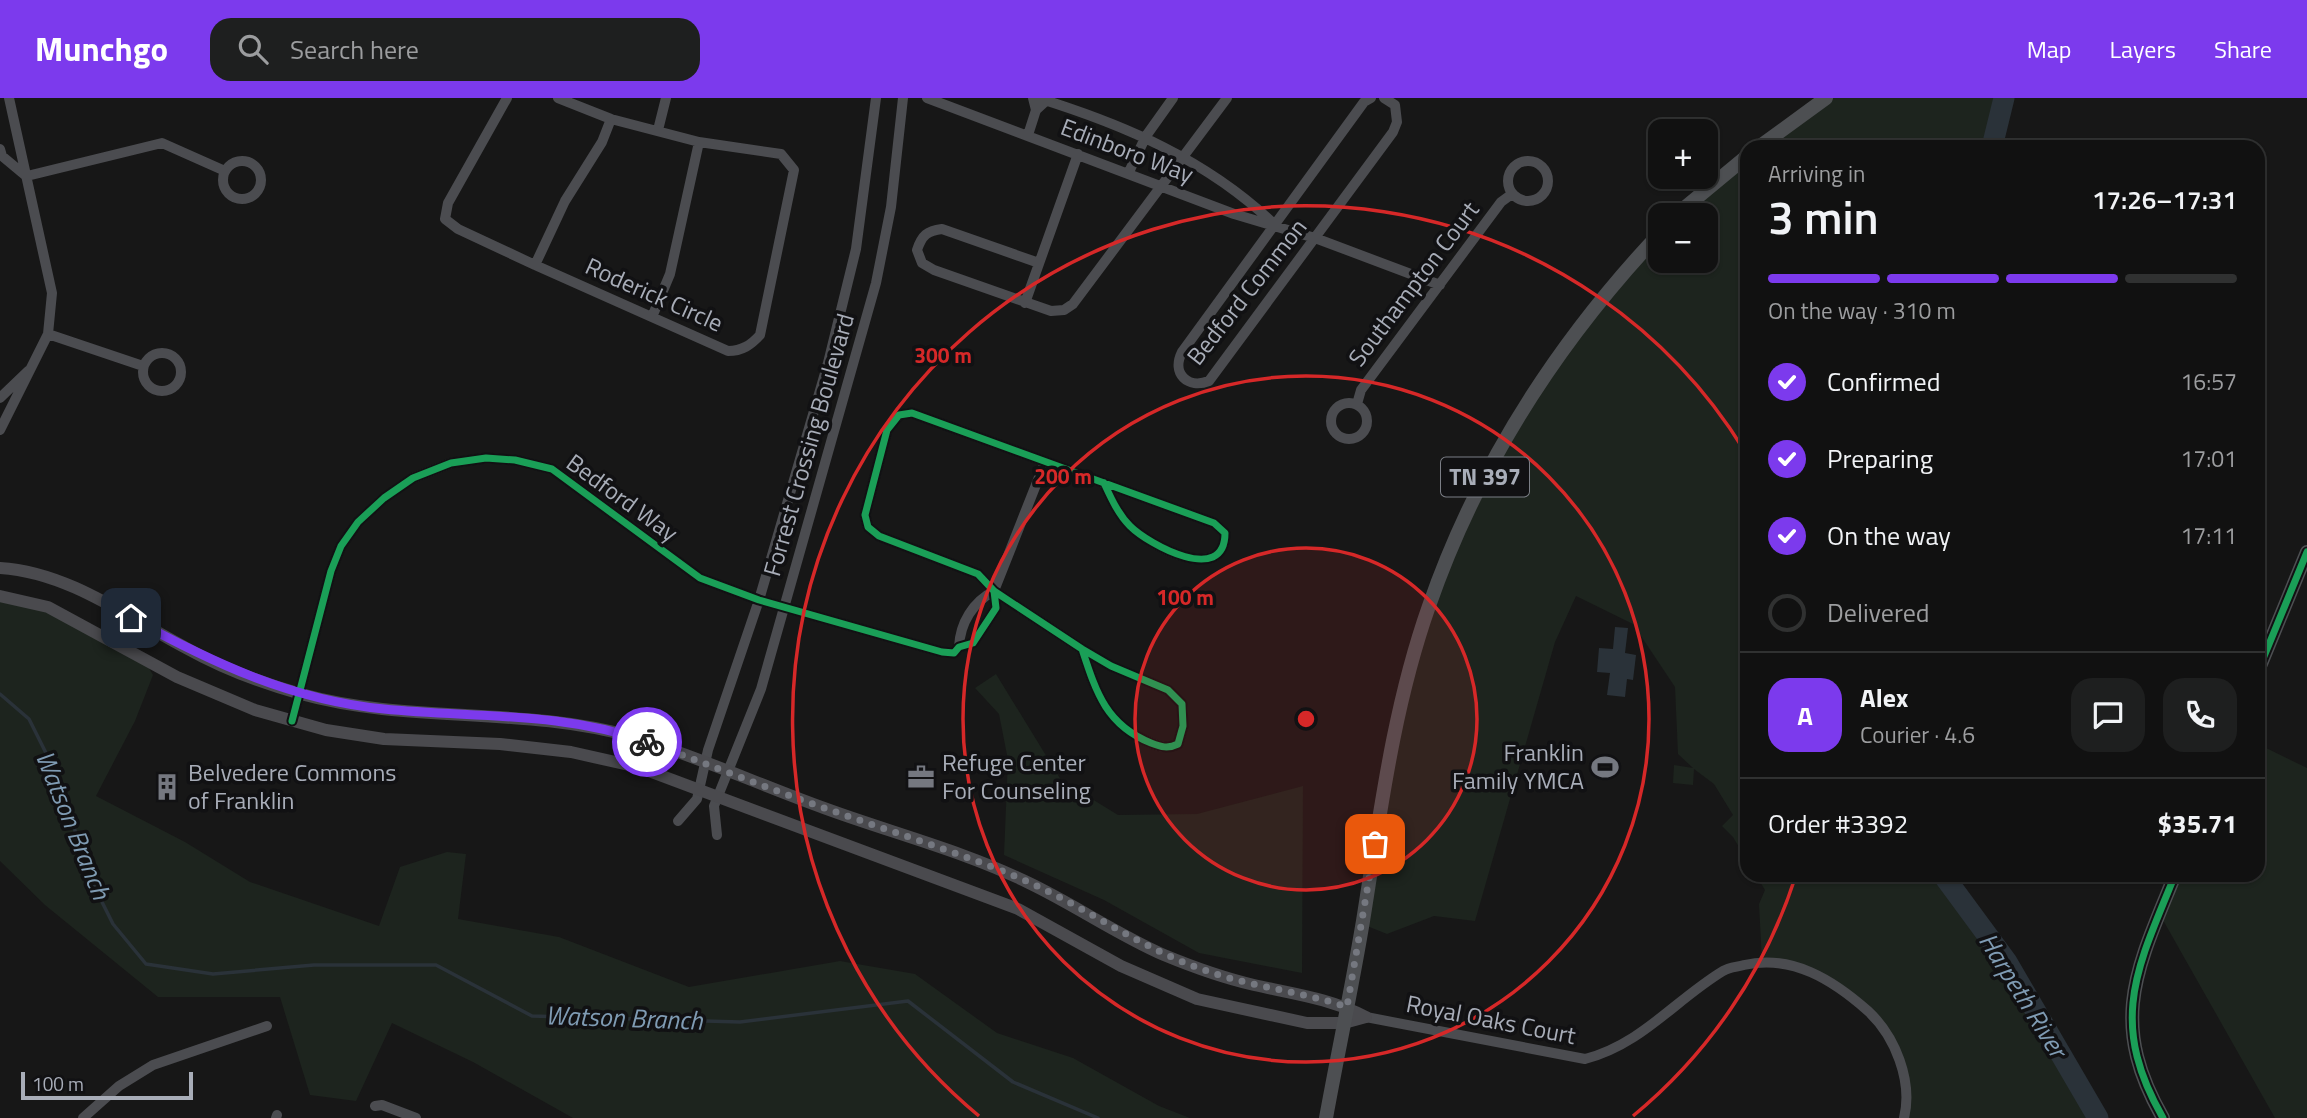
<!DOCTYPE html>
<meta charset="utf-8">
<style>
body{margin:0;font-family:"Titillium Web",sans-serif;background:#1e1f1f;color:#f1f3f6;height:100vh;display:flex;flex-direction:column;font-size:26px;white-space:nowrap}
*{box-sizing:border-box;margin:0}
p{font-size:23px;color:#9c9d9f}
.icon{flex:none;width:38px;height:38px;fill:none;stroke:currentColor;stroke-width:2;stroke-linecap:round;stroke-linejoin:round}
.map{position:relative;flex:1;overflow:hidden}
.sheet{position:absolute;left:1740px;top:42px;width:525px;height:742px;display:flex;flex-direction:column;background:#111;border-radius:21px;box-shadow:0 2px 5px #0004,0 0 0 2px #303131}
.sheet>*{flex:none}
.buttons{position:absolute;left:1648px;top:21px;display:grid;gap:14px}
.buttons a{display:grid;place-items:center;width:70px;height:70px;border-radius:14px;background:#111;box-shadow:0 2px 5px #0004,0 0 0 2px #303131;font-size:35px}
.scale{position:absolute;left:21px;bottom:18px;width:172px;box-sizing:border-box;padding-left:7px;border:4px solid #a8adb8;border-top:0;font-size:19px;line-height:24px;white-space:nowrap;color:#a8adb8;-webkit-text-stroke:5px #111113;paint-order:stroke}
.pin{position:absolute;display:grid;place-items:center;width:60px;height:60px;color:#fff;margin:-30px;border-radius:14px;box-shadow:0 4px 10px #0006}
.courier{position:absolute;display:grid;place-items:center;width:70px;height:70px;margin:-35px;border:5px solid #7c3aed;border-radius:50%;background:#fff;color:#222;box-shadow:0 2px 9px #0007}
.overview em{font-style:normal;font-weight:600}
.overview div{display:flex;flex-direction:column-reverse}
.overview{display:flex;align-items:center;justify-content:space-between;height:119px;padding:0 28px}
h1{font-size:46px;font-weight:600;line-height:52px}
.bar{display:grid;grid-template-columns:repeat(4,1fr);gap:10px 7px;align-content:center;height:84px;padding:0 28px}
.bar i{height:9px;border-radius:5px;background:#303131}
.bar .active{background:#7c3aed}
.bar p{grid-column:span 4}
.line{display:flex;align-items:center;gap:18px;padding:0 28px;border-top:2px solid #303131}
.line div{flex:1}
.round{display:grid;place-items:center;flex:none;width:74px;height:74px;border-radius:21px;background:#1e1f1f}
ol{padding:0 28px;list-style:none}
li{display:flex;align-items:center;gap:21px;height:77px}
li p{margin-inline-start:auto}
li .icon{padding:7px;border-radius:50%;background:#7c3aed;color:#fff;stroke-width:4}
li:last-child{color:#9c9d9f}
li i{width:38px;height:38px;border:4px solid #303131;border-radius:50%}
header{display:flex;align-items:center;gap:42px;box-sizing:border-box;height:98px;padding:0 35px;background:#7c3aed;color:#fff}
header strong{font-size:33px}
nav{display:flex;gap:38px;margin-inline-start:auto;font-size:24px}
.search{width:490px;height:63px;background:#1e1f1f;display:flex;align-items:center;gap:18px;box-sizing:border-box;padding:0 24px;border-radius:21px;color:#9c9d9f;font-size:26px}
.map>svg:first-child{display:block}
.green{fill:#1d241e}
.water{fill:#2a3239}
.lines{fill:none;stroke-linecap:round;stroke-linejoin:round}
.stream{stroke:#2a3239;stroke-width:3.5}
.river{stroke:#2a3239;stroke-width:21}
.minor{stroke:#4b4c50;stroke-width:10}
.secondary{stroke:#4a4a4e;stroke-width:12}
.primary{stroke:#4d4f52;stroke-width:14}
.cycleway-casing{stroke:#111113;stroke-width:11}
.cycleway{stroke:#1a9f57;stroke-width:7}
.done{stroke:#757880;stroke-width:7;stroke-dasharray:0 12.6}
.route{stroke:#7c3aed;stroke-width:9}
.ring{fill:none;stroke:#d62828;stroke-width:3.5}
.labels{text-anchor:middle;stroke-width:7;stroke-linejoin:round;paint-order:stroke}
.shield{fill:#111113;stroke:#7b7e86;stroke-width:2}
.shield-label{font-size:23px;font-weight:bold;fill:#a8adb8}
.street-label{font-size:24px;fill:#a8adb8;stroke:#111113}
.poi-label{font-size:24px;fill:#a8adb8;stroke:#111113;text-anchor:start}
.water-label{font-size:26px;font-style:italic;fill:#7f9bb3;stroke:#111113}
.centre{fill:#d62828;stroke:#111113;stroke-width:3.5}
.ring-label{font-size:21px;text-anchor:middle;font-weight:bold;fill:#d62828;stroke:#111113;stroke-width:7;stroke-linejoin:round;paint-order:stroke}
</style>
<header>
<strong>Munchgo</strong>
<div class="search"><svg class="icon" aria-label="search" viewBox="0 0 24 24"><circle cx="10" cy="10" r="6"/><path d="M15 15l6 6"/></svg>Search here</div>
<nav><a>Map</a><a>Layers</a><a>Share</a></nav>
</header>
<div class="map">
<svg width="2307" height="1020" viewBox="0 0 2307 1020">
<rect width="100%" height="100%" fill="#171717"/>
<path class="green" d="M1826 0H2004L1992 49H1759Z
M1746 59V761L1733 739 1722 728 1733 717 1714 686 1694 671 1693 687 1673 685 1674 667 1693 670 1678 656 1675 589 1633 526 1576 498 1555 544 1475 823 1434 818 1387 836 1362 826 1387 665 1429 509 1525 306 1661 134V163H1706V117H1676Z
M0 498 17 500 142 558 153 577 135 623 96 698 185 744 250 784 379 828 400 769 447 754 466 756 458 821 559 839 689 889 840 863 915 876 997 935 1073 960 1159 1008 1190 1020H573L473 964 392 925 356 1003 310 997 280 899H158L45 807 0 763Z
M996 576 1061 682 1118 717 1197 716 1303 688 1302 875 1199 855 1104 802 1004 757 1008 662 999 616 975 590Z
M2258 646 2307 670V1020H2275L2159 815 2175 777H2258Z
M1756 777H1943L2007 864 2098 1020H1904V980L1876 920 1825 880 1762 863 1759 806 1765 792Z"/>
<path class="water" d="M1615 529 1628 530 1625 555 1636 557 1633 582 1627 581 1625 599 1607 597 1610 575 1597 574 1599 550 1613 551Z"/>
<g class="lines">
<path class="stream" d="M0 596 29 621 67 697 82 764 113 826 146 866 213 876 314 867H436L532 918 740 924 908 903 1013 984 1098 1020"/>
<path class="river" d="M1992 49 2004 0
M1943 777 2007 864 2098 1020"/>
<path class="minor" d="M507 0 448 105 445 121 458 131 535 167 728 253C742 253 751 247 760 237L794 72 781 56 699 44 611 21 558 0
M927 0 1234 116 1315 140 1440 187
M1033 0 1036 12 1049 0
M1038 0C1125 27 1207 62 1274 126
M1371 0 1364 4 1182 254C1171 276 1188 291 1209 283L1393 34 1397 24 1395 7 1384 0
M658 32 666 0
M1028 37 1036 12
M0 51 2 58 26 78
M223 82a19 19 0 1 1 38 0a19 19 0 1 1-38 0Z
M1508 83a20 20 0 1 1 40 0a20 20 0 1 1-40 0Z
M1128 76 1146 38 1173 0
M27 78 162 45 225 73
M1039 165 942 131C927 133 922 137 917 152L922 165 934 172 1051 213 1064 212 1073 206 1227 0
M535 167 565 103 602 44 611 21
M1025 205 1078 56
M652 219 670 176 699 44
M48 236 143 268
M143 274a19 19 0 1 1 38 0a19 19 0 1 1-38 0Z
M0 300 28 273
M1331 323a18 18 0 1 1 36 0a18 18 0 1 1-36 0Z
M1357 306 1361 292 1501 104 1512 96
M0 332 48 236 52 195 9 0
M994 493 1045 364
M959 549C960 525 973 504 994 493
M1082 551C1096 594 1106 627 1151 645 1161 649 1168 651 1178 646L1183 628 1182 606 1168 592 1111 568 1082 551 994 493 978 476 879 438 868 429 865 417 887 332 899 317 912 315 1214 425 1225 435C1225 488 1149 447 1130 428 1118 416 1111 400 1104 385
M292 623 331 473 341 448 358 424 384 400 413 380 451 365 486 360 515 362 552 371 700 480 759 502 942 554 954 555 959 549 973 545 996 510 994 493
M678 723 697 701 708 652 759 502 828 265 856 151 876 0
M717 737 714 708 761 591 876 185 891 109 903 0
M1366 919 1585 961C1642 946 1675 902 1723 873 1729 869 1737 869 1744 867 1792 856 1833 882 1868 913 1895 938 1913 983 1904 1020
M375 1008 382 1007 416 1020
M83 1020 119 988 153 967 267 928
M276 1020 277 1017"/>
<path class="secondary" d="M0 470C68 474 127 519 186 550 222 570 261 585 301 596 409 626 524 608 633 639 697 658 760 687 824 710 892 735 964 753 1029 785 1075 807 1118 837 1164 857 1193 869 1224 880 1254 887 1293 896 1329 900 1366 919
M0 498 48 509 177 579 255 612 326 632 384 641 500 646 571 654 638 669 1018 811 1121 868 1197 901 1307 925H1344L1366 919"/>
<path class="primary" d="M1759 49 1826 0
M1676 117 1746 59
M2258 573 2307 454
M1326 1020C1338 954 1352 889 1363 823 1380 717 1393 610 1429 508 1478 367 1559 242 1661 134
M2163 1020C2108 924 2136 872 2175 777"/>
<defs>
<path id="cycleway" d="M1082 551C1096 594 1106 627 1151 645 1161 649 1168 651 1178 646L1183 628 1182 606 1168 592 1111 568 1082 551 994 493 978 476 879 438 868 429 865 417 887 332 899 317 912 315 1214 425 1225 435C1225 488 1149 447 1130 428 1118 416 1111 400 1104 385
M2258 573 2307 454
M292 623 331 473 341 448 358 424 384 400 413 380 451 365 486 360 515 362 552 371 700 480 759 502 942 554 954 555 959 549 973 545 996 510 994 493
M2163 1020C2108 924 2136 872 2175 777"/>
</defs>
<use href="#cycleway" class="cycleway-casing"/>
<use href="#cycleway" class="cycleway"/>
</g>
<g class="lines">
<path class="done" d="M647 644C708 666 769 691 830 712 895 735 961 755 1024 782 1086 809 1140 850 1204 872 1251 889 1300 893 1347 909L1375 746"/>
<path class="route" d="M131 520C211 564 291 602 384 611 472 620 562 613 647 644"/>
</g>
<circle cx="1306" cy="621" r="171" fill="#d62828" fill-opacity=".12"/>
<g class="ring">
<circle cx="1306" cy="621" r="171"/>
<circle cx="1306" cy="621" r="343"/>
<path d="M1795 780A514 514 0 0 1 1633 1018M979 1018A514 514 0 1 1 1744 352"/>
</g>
<defs>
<symbol id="stadium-bare" viewBox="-9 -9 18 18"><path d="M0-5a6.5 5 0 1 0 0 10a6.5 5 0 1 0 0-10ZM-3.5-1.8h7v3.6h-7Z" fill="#757880" stroke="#111113" stroke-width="2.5" paint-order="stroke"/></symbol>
<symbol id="office-bare" viewBox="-9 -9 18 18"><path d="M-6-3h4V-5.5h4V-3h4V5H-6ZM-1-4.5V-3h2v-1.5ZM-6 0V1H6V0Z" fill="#757880" stroke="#111113" stroke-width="2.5" paint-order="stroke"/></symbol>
<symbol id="building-bare" viewBox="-9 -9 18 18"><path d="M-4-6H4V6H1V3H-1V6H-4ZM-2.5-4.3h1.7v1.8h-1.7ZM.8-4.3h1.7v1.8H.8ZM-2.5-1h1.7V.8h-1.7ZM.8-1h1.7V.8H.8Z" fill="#757880" stroke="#111113" stroke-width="2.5" paint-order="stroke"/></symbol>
</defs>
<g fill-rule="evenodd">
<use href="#stadium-bare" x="1586" y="650" width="38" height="38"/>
<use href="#office-bare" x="902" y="660" width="38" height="38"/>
<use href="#building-bare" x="148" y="670" width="38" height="38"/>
</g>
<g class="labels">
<rect class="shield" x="1441" y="359.5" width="88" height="39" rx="5"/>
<g class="shield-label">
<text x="1485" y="387">TN 397</text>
</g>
<g class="street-label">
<text transform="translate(1127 53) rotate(21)" y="8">Edinboro Way</text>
<text transform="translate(1414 186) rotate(-53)" y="8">Southampton Court</text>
<text transform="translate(1247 194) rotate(-52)" y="8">Bedford Common</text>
<text transform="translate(654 197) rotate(24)" y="8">Roderick Circle</text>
<text transform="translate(809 347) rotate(-74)" y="8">Forrest Crossing Boulevard</text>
<text transform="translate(622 400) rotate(36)" y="8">Bedford Way</text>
<text transform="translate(1491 922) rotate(11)" y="8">Royal Oaks Court</text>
</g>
<g class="poi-label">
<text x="1584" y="663" text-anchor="end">Franklin<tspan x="1584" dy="28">Family YMCA</tspan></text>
<text x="942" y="673">Refuge Center<tspan x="942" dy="28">For Counseling</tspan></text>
<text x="188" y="683">Belvedere Commons<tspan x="188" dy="28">of Franklin</tspan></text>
</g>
<g class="water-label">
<text transform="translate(73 727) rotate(68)" y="9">Watson Branch</text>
<text transform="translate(2023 897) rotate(58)" y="9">Harpeth River</text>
<text transform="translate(624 920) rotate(2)" y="9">Watson Branch</text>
</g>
</g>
<circle cx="1306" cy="621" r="10" class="centre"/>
<g class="ring-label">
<text x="943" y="265">300 m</text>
<text x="1063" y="386">200 m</text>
<text x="1185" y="507">100 m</text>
</g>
</svg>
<div class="buttons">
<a>+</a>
<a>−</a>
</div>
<div class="scale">100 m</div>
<div class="pin" style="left:1375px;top:746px;background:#ea580c"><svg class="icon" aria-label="bag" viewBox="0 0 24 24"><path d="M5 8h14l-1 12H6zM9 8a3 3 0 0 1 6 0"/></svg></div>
<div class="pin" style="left:131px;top:520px;background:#1f2937"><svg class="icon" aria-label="home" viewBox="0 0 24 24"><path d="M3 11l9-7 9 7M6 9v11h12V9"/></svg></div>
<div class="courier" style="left:647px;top:644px"><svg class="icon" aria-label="bike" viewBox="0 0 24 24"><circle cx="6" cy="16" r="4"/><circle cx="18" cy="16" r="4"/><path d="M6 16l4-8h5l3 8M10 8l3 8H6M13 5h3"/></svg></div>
<section class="sheet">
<div class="overview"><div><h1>3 min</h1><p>Arriving in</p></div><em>17:26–17:31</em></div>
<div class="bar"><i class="active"></i><i class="active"></i><i class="active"></i><i></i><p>On the way · 310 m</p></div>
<ol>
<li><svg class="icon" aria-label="check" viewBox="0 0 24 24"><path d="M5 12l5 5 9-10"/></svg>Confirmed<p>16:57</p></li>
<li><svg class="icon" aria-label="check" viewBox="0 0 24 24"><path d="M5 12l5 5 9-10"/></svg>Preparing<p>17:01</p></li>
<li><svg class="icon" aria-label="check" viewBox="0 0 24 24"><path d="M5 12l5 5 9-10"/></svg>On the way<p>17:11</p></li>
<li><i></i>Delivered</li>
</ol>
<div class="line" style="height:126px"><b class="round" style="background:#7c3aed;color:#fff">A</b><div><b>Alex</b><p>Courier · 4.6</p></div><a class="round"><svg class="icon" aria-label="chat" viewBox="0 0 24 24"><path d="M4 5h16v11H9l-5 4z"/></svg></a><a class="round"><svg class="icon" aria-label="phone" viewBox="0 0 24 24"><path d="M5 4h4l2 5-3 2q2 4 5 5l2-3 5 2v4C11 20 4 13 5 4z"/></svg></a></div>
<div class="line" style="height:91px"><div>Order #3392</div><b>$35.71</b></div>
</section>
</div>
